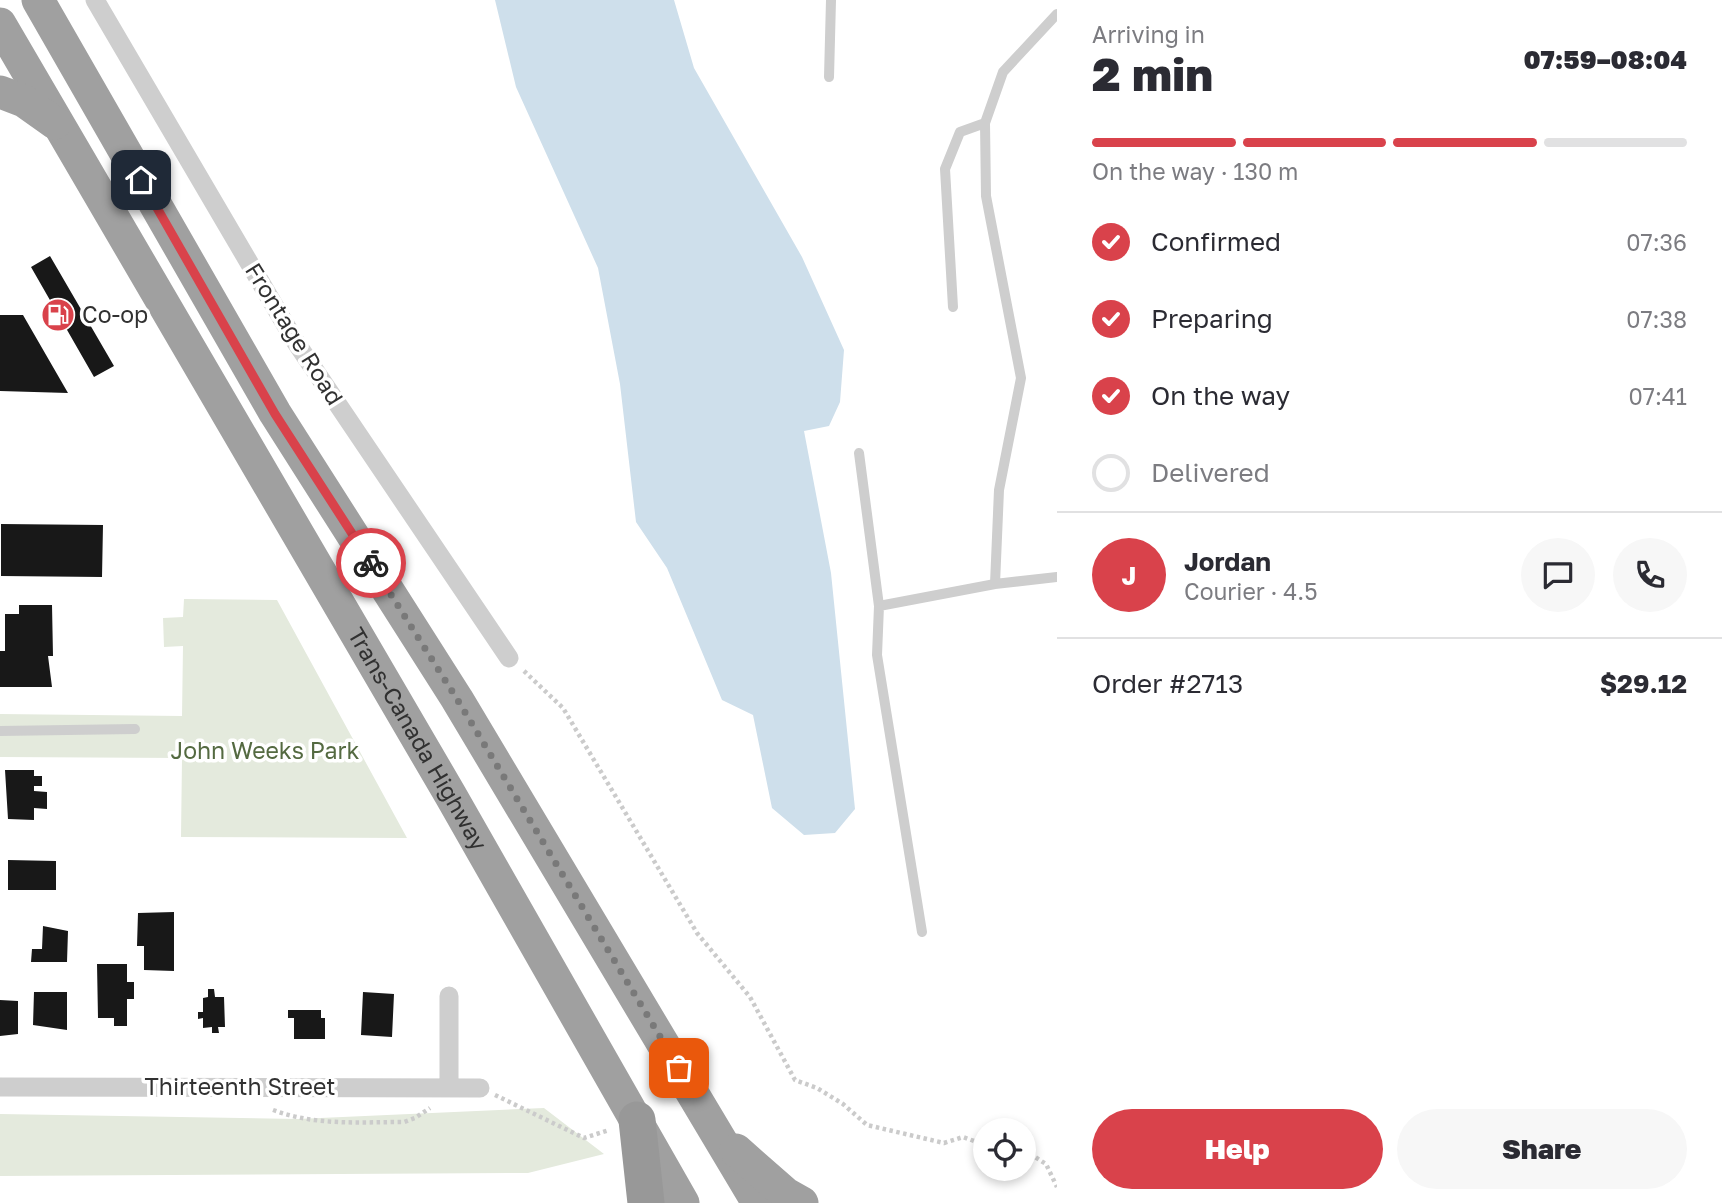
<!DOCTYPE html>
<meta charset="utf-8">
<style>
body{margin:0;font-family:"Golos Text",sans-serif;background:#f7f7f7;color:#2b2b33;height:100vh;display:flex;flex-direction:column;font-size:26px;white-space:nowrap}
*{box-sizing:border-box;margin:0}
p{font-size:23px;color:#7c7c81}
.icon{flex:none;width:38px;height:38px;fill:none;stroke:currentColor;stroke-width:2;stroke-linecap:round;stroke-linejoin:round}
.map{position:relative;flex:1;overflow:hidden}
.drawer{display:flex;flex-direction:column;background:#fff;width:665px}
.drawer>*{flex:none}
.controls{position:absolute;left:973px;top:1118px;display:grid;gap:14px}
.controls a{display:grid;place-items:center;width:63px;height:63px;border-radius:50%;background:#fff;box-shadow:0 4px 10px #0003;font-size:35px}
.pin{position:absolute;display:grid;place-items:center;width:60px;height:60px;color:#fff;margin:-30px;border-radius:14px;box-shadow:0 4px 10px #0006}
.courier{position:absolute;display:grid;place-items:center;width:70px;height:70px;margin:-35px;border:5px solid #d9424b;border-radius:50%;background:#fff;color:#222;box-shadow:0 2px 9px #0007}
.head em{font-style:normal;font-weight:800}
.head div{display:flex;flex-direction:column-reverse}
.head{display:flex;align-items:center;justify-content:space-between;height:119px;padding:0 35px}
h1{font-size:46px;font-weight:800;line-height:52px}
.bar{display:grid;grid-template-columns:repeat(4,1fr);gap:10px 7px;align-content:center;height:84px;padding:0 35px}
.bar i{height:9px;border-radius:5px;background:#e1e1e2}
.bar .current{background:#d9424b}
.bar p{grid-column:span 4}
.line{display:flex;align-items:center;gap:18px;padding:0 35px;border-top:2px solid #e1e1e2}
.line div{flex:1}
.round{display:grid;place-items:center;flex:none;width:74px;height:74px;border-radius:37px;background:#f7f7f7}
ol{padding:0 35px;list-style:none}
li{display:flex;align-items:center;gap:21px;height:77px}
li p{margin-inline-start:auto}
li .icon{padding:7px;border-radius:50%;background:#d9424b;color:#fff;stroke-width:4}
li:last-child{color:#7c7c81}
li i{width:38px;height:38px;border:4px solid #e1e1e2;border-radius:50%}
.primary-button{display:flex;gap:14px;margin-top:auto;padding:14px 35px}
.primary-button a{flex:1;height:80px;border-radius:42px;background:#d9424b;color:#fff;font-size:28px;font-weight:800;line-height:80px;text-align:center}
.primary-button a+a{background:#f7f7f7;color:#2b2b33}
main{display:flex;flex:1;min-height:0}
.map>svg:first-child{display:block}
.green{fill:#e4eadd}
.water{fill:#cedfeb}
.building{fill:#181818}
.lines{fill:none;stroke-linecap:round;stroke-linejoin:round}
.path{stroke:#cbcbcb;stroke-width:4.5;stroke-dasharray:3.5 3.5;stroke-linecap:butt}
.service{stroke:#cecece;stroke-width:10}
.minor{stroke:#cecece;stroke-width:19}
.trunk{stroke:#a0a0a0;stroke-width:33}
.motorway{stroke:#989898;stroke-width:37}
.done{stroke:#797979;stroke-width:7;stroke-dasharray:0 12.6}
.route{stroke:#d9424b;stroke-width:9}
.labels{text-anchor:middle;stroke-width:7;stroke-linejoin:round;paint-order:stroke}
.poi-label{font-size:23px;fill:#313131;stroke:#fff;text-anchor:start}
.street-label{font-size:23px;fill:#313131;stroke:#fff}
.park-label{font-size:23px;fill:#546a41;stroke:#fff}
</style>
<main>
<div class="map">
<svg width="1057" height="1203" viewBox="0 0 1057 1203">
<rect width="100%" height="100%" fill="#fff"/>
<path class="green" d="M184 599 277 600 407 838 181 837 182 758 0 757V714L182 716 183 646 164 647 163 618 183 617Z
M544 1108 604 1154 528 1173 0 1176V1114L298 1119Z"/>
<path class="water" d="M495 0H674L694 68 802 257 844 350 840 402 829 426 804 431 831 573 855 809 835 833 804 835 772 808 753 715 722 700 667 568 636 522 620 384 598 268 516 87Z"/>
<path class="building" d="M50 256 114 366 94 377 31 267Z
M0 315H23L68 393 0 391Z
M1 524 103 525 102 577 1 576Z
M19 605H52L53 656H48L52 687H0V651H5V614H19Z
M5 770H34V776H42V786H34V791L47 792V809L34 808V820L8 819Z
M8 860 56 861V890H8Z
M174 912V971L144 970V946H137L138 913Z
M43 926 68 931 67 962H31L32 949H42Z
M97 964H127V982H134V999H127V1026H114V1018H98Z
M208 989H214L215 997H224L225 1027H218L219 1033H212V1027L203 1028V1018L198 1019V1012H203V998L208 997Z
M34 992H67V1030L33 1025Z
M363 992 394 994 392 1037 361 1035Z
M0 1000 18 1001V1034L0 1036Z
M288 1010H321V1018H325V1039H294V1018H288Z"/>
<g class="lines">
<path class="path" d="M524 671 563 708 697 933 750 997 795 1080 817 1088 843 1104 867 1125 944 1143 963 1137 985 1145
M495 1095 584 1138 609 1130
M273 1110C316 1126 359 1122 404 1122L415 1118 430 1108
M1024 1150 1046 1164 1057 1187"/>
<path class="service" d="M829 77 831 0
M953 307 945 169 960 132 985 123
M859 453 879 606 877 655 922 932
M995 584 999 490 1021 378 986 196 985 123 1003 72 1057 14
M879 606 995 584 1057 577
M0 731 135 729"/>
<path class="minor" d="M95 0 295 341 509 658
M0 1087 480 1088
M449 1088V996"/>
<g class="trunk">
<path d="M38 0 275 413 457 699 758 1203"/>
<path id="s1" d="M0 24 451 796 683 1203"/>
<path d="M0 92 24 101 55 123"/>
<path d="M736 1150 786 1194 802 1203"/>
</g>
<path class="motorway" d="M637 1120 646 1203"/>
</g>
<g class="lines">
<path class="done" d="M371 563 457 699 679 1068"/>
<path class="route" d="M141 180 275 414 371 563"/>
</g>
<defs>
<symbol id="fuel-disc" viewBox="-11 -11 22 22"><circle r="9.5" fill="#d9424b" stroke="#fff"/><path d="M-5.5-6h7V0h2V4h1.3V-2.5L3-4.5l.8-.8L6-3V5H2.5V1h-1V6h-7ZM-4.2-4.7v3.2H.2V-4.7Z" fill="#fff"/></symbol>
</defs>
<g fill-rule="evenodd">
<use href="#fuel-disc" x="39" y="296" width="38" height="38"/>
</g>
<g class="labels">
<g class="poi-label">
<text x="82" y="323">Co-op</text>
</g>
<g class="street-label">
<text transform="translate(294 334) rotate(58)" y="8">Frontage Road</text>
<text dy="8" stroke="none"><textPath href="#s1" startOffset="828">Trans-Canada Highway</textPath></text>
<text x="240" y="1095">Thirteenth Street</text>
</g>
<g class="park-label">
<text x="265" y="759">John Weeks Park</text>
</g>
</g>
</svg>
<div class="controls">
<a><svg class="icon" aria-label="locate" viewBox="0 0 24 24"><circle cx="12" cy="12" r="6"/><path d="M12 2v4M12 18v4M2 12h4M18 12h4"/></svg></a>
</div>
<div class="pin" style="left:679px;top:1068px;background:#ea580c"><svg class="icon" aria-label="bag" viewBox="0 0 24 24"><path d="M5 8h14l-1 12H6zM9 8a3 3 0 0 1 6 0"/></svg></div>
<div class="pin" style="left:141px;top:180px;background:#1f2937"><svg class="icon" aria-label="home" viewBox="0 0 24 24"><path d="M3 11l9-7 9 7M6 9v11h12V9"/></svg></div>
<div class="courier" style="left:371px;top:563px"><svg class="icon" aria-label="bike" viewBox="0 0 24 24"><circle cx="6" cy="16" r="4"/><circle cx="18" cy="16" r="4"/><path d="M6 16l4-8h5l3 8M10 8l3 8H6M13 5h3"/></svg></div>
</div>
<section class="drawer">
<div class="head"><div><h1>2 min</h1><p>Arriving in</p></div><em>07:59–08:04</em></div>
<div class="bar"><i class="current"></i><i class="current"></i><i class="current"></i><i></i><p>On the way · 130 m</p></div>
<ol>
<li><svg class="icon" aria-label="check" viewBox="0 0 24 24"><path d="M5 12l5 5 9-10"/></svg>Confirmed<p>07:36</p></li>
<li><svg class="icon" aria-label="check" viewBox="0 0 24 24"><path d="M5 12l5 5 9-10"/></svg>Preparing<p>07:38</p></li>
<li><svg class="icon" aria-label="check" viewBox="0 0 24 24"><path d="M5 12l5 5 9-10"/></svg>On the way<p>07:41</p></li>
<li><i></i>Delivered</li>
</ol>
<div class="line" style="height:126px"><b class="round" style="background:#d9424b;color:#fff">J</b><div><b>Jordan</b><p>Courier · 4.5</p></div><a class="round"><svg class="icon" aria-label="chat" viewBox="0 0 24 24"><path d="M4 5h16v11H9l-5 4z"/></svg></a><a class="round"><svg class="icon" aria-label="phone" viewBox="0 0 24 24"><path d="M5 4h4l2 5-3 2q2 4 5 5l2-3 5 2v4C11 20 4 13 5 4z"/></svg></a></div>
<div class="line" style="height:91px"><div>Order #2713</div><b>$29.12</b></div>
<div class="primary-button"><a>Help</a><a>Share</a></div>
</section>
</main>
